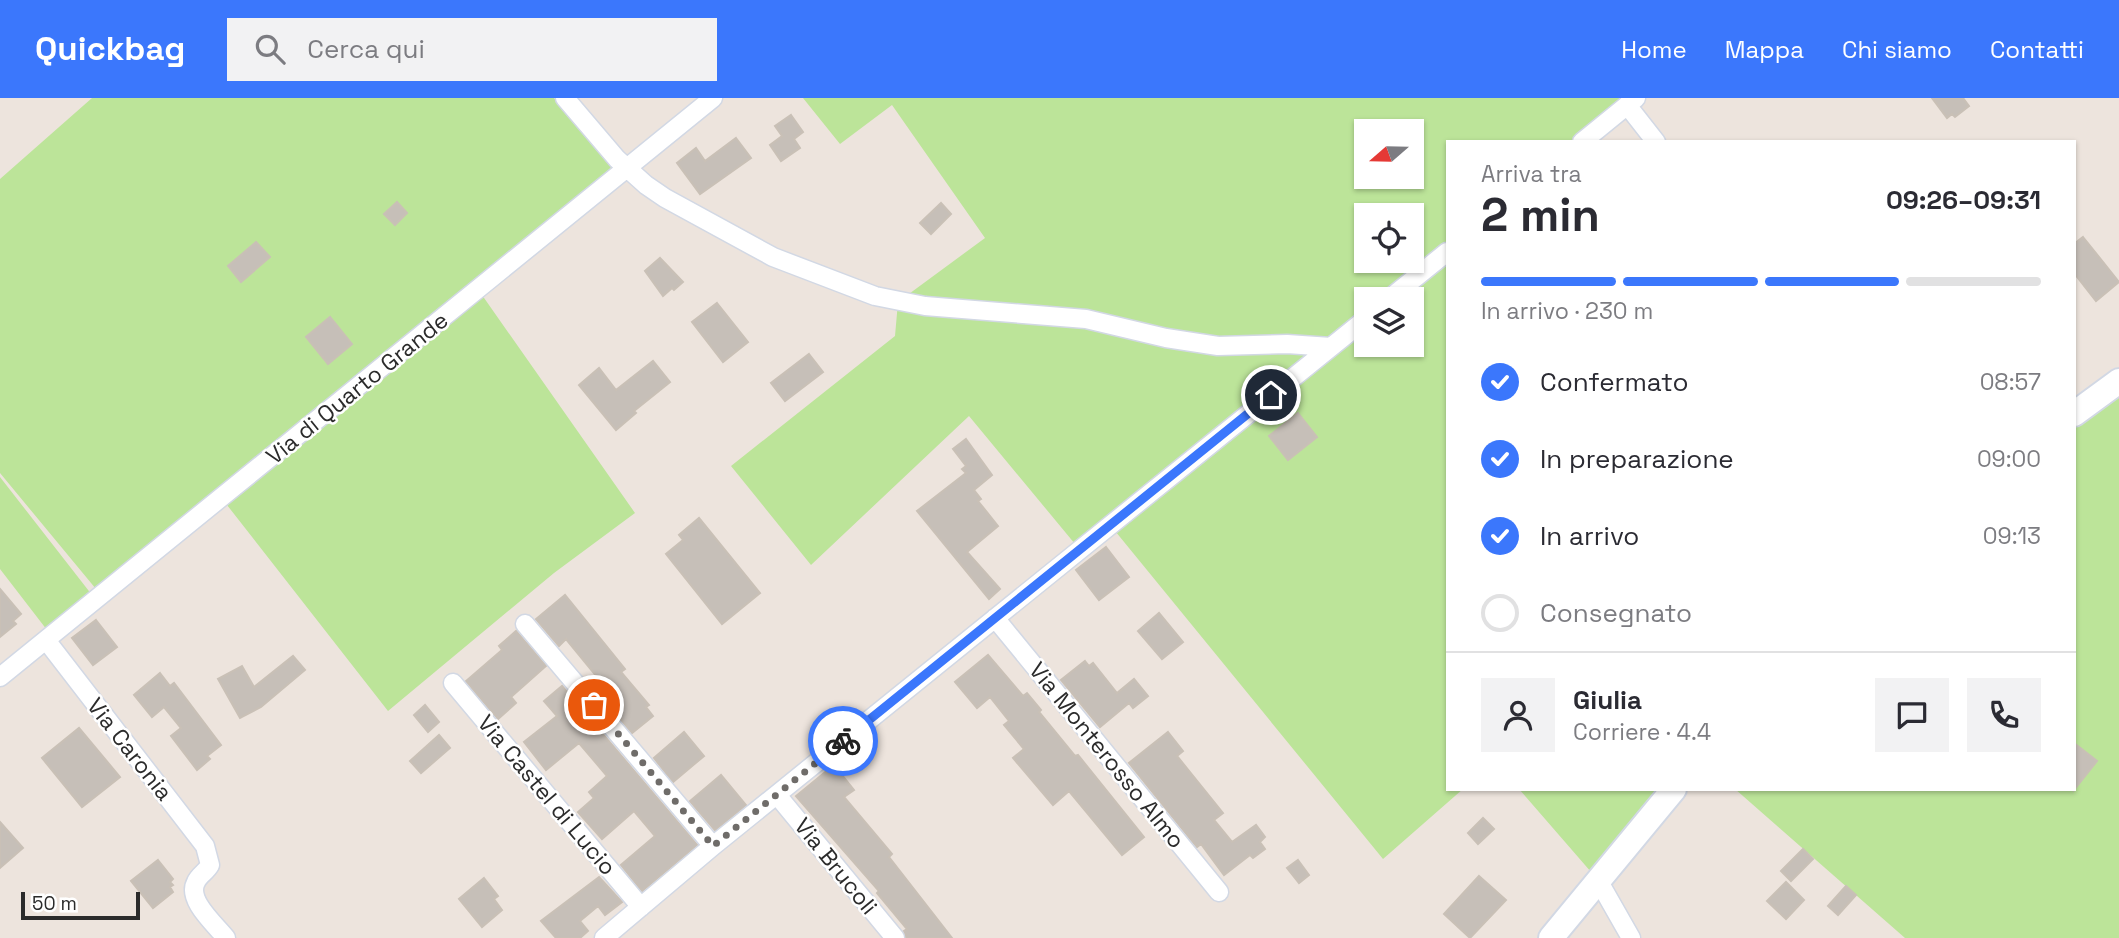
<!DOCTYPE html>
<html lang="it">
<meta charset="utf-8">
<style>
body{margin:0;font-family:"Space Grotesk",sans-serif;background:#f2f2f3;color:#2b2b33;height:100vh;display:flex;flex-direction:column;font-size:26px;white-space:nowrap}
*{box-sizing:border-box;margin:0}
p{font-size:23px;color:#7c7c81}
.icon{flex:none;width:38px;height:38px;fill:none;stroke:currentColor;stroke-width:2;stroke-linecap:round;stroke-linejoin:round}
.map{position:relative;flex:1;overflow:hidden}
.side{position:absolute;left:1446px;top:42px;width:630px;height:651px;display:flex;flex-direction:column;background:#fff;border-radius:0px;box-shadow:0 2px 5px #0004}
.side>*{flex:none}
.needle{width:46px;rotate:250deg}
.controls{position:absolute;left:1354px;top:21px;display:grid;gap:14px}
.controls a{display:grid;place-items:center;width:70px;height:70px;border-radius:0px;background:#fff;box-shadow:0 2px 5px #0004;font-size:35px}
.scale{position:absolute;left:21px;bottom:18px;width:119px;box-sizing:border-box;padding-left:7px;border:4px solid #2b2b2b;border-top:0;font-size:19px;line-height:24px;white-space:nowrap;color:#2b2b2b;-webkit-text-stroke:5px #fff;paint-order:stroke}
.pin{position:absolute;display:grid;place-items:center;width:60px;height:60px;color:#fff;margin:-30px;border:4px solid #fff;border-radius:50%;box-shadow:0 2px 7px #0007}
.courier{position:absolute;display:grid;place-items:center;width:70px;height:70px;margin:-35px;border:5px solid #3b77fc;border-radius:50%;background:#fff;color:#222;box-shadow:0 2px 9px #0007}
.head em{font-style:normal;font-weight:700}
.head div{display:flex;flex-direction:column-reverse}
.head{display:flex;align-items:center;justify-content:space-between;height:119px;padding:0 35px}
h1{font-size:46px;font-weight:700;line-height:52px}
.bar{display:grid;grid-template-columns:repeat(4,1fr);gap:10px 7px;align-content:center;height:84px;padding:0 35px}
.bar i{height:9px;border-radius:5px;background:#e1e1e2}
.bar .selected{background:#3b77fc}
.bar p{grid-column:span 4}
.line{display:flex;align-items:center;gap:18px;padding:0 35px;border-top:2px solid #e1e1e2}
.line div{flex:1}
.round{display:grid;place-items:center;flex:none;width:74px;height:74px;border-radius:0px;background:#f2f2f3}
ol{padding:0 35px;list-style:none}
li{display:flex;align-items:center;gap:21px;height:77px}
li p{margin-inline-start:auto}
li .icon{padding:7px;border-radius:50%;background:#3b77fc;color:#fff;stroke-width:4}
li:last-child{color:#7c7c81}
li i{width:38px;height:38px;border:4px solid #e1e1e2;border-radius:50%}
header{display:flex;align-items:center;gap:42px;box-sizing:border-box;height:98px;padding:0 35px;background:#3b77fc;color:#fff}
header strong{font-size:33px}
nav{display:flex;gap:38px;margin-inline-start:auto;font-size:24px}
.search{width:490px;height:63px;background:#f2f2f3;display:flex;align-items:center;gap:18px;box-sizing:border-box;padding:0 24px;border-radius:0px;color:#7c7c81;font-size:26px}
.map>svg:first-child{display:block}
.green{fill:#bce499;fill-rule:evenodd}
.building{fill:#c6bfb8;stroke:#c9c0b6;stroke-width:2}
.lines{fill:none;stroke-linecap:round;stroke-linejoin:round}
.street-casing{stroke:#d2d8e4;stroke-width:21}
.secondary-casing{stroke:#d2d8e4;stroke-width:28}
.street{stroke:#fff;stroke-width:18}
.secondary{stroke:#fff;stroke-width:24}
.done{stroke:#6f6c69;stroke-width:7;stroke-dasharray:0 12.6}
.route{stroke:#3b77fc;stroke-width:9}
.labels{text-anchor:middle;stroke-width:5;stroke-linejoin:round;paint-order:stroke}
.street-label{font-size:23px;fill:#2b2b2b;stroke:#fff}
</style>
<header>
<strong>Quickbag</strong>
<div class="search"><svg class="icon" aria-label="search" viewBox="0 0 24 24"><circle cx="10" cy="10" r="6"/><path d="M15 15l6 6"/></svg>Cerca qui</div>
<nav><a>Home</a><a>Mappa</a><a>Chi siamo</a><a>Contatti</a></nav>
</header>
<div class="map">
<svg width="2119" height="840" viewBox="0 0 2119 840">
<rect width="100%" height="100%" fill="#ede4dd"/>
<path class="green" d="M92 0H554L610 64 611 72 96 491 0 375V81Z
M803 0H1636L1582 44H1447V691H1463L1383 761 1111 428 1080 452 969 318 811 467 731 368 895 238 898 204 985 140 892 7 840 46ZM1367 33H1412V79H1367ZM1367 117H1412V163H1367ZM1367 201H1412V247H1367Z
M482 197 635 415 554 475 388 613 227 407Z
M2119 283V840H1905L1735 691H2074V316Z
M0 379 92 497 47 532 0 471Z
M1519 691H1674L1598 782Z"/>
<path class="building" d="M1932 0H1963L1969 8 1955 19 1952 16 1947 20Z
M791 17 803 34 794 41 800 50 781 63 770 47 782 38 775 28Z
M736 40 751 60 700 96 677 65 696 50 705 63Z
M397 104 407 115 395 127 384 116Z
M941 105 951 116 931 136 920 125Z
M2083 139 2119 184 2096 203 2074 175V146Z
M256 144 270 159 241 184 228 168Z
M660 160 683 184 674 192 672 190 663 198 645 173Z
M717 205 748 244 723 264 692 224Z
M330 219 352 246 328 266 306 239Z
M809 256 823 274 785 303 771 285Z
M653 263 670 284 634 313 636 315 616 332 579 287 599 270 616 292Z
M1298 315 1317 339 1288 362 1269 338Z
M966 341 992 377 974 392 981 401 978 403 998 428 967 454 1000 491 989 501 917 413 966 375 962 371 966 368 953 351Z
M699 420 760 495 722 526 666 456 683 442 679 437Z
M1106 449 1129 479 1099 502 1076 472Z
M0 491 21 516 13 523 16 526 0 539Z
M565 497 625 571 621 574 649 607 646 609 653 618 632 635 609 608 616 602 566 541 559 548 536 521Z
M1159 515 1183 544 1162 561 1138 533Z
M96 522 117 549 93 567 72 540Z
M516 533 546 568 511 599 516 605 498 621 466 583 502 552 499 548Z
M988 557 1023 598 1027 595 1041 612 1039 614 1075 658 1078 657 1144 739 1122 757 1069 693 1053 707 1013 660 1024 651 1004 627 1009 623 990 599 977 610 955 584Z
M293 558 305 572 261 609 240 620 218 581 242 568 254 589Z
M1085 563 1089 568 1093 565 1117 595 1134 581 1148 598 1133 610 1129 605 1100 629 1061 582Z
M160 575 170 588 174 585 221 647 207 658 210 661 197 672 171 638 181 630 164 609 152 619 134 597Z
M562 588 697 747 642 793 621 767 655 738 634 713 602 741 578 714 594 700 589 694 607 678 579 645 546 672 524 644 557 618 544 603Z
M425 607 439 624 428 634 414 617Z
M79 630 120 679 82 709 42 660Z
M684 634 704 658 673 684 654 660Z
M1168 634 1183 653 1177 658 1223 715 1214 722 1232 744 1256 727 1265 739 1260 744 1265 751 1253 760 1250 757 1224 777 1201 746 1197 749 1129 665Z
M439 637 450 650 421 675 410 663Z
M2074 645 2097 663 2074 692Z
M834 667 854 692 844 699 892 756 889 759 952 840H906L904 833 907 831 877 795 879 793 796 698Z
M721 677 746 707 715 732 690 703Z
M1483 720 1494 731 1478 746 1468 735Z
M0 724 23 750 0 770Z
M1803 751 1813 761 1791 783 1781 773Z
M158 762 173 781 170 784 173 787 170 789 173 794 153 810 131 783Z
M1298 762 1309 777 1299 785 1287 770Z
M1479 778 1506 802 1470 840 1444 816Z
M599 779 622 804 605 817 598 808 580 823 588 833 580 840H556L541 823Z
M484 780 498 798 494 801 502 812 482 829 459 801Z
M1786 784 1804 802 1786 821 1767 803Z
M1846 788 1856 797 1838 817 1828 808Z"/>
<g class="lines">
<defs>
<path id="street" d="M565 0 617 61 646 87 665 100 773 159 875 198 925 208 1086 221 1166 240 1218 248 1287 246 1331 249
M1627 7 1656 44
M1582 44 1636 0
M1389 201 1447 154
M995 520 1219 794
M525 526 713 748
M46 542 205 748 210 767C206 774 199 777 196 784 186 802 216 827 226 840
M0 579 713 0
M453 585 641 809
M777 697 895 840
M1598 782 1631 840
M604 840 713 748 1367 220"/>
<path id="secondary" d="M2074 316 2119 283
M1551 840 1674 691"/>
</defs>
<use href="#street" class="street-casing"/>
<use href="#secondary" class="secondary-casing"/>
<use href="#street" class="street"/>
<use href="#secondary" class="secondary"/>
</g>
<g class="lines">
<path class="done" d="M594 607 713 748 843 643"/>
<path class="route" d="M843 643 1271 297"/>
</g>
<g class="labels">
<g class="street-label">
<text transform="translate(357 290) rotate(-39)" y="8">Via di Quarto Grande</text>
<text transform="translate(130 651) rotate(52)" y="8">Via Caronia</text>
<text transform="translate(1107 657) rotate(51)" y="8">Via Monterosso Almo</text>
<text transform="translate(547 697) rotate(50)" y="8">Via Castel di Lucio</text>
<text transform="translate(836 768) rotate(51)" y="8">Via Brucoli</text>
</g>
</g>
</svg>
<div class="controls">
<a><svg class="needle" viewBox="-14 -14 28 28"><path d="M0-13l5 13h-10z" fill="#e53935"/><path d="M0 13l5-13h-10z" fill="#7c7c81"/></svg></a>
<a><svg class="icon" aria-label="locate" viewBox="0 0 24 24"><circle cx="12" cy="12" r="6"/><path d="M12 2v4M12 18v4M2 12h4M18 12h4"/></svg></a>
<a><svg class="icon" aria-label="layers" viewBox="0 0 24 24"><path d="M12 4l9 5-9 5-9-5zM3 14l9 5 9-5"/></svg></a>
</div>
<div class="scale">50 m</div>
<div class="pin" style="left:594px;top:607px;background:#ea580c"><svg class="icon" aria-label="bag" viewBox="0 0 24 24"><path d="M5 8h14l-1 12H6zM9 8a3 3 0 0 1 6 0"/></svg></div>
<div class="pin" style="left:1271px;top:297px;background:#1f2937"><svg class="icon" aria-label="home" viewBox="0 0 24 24"><path d="M3 11l9-7 9 7M6 9v11h12V9"/></svg></div>
<div class="courier" style="left:843px;top:643px"><svg class="icon" aria-label="bike" viewBox="0 0 24 24"><circle cx="6" cy="16" r="4"/><circle cx="18" cy="16" r="4"/><path d="M6 16l4-8h5l3 8M10 8l3 8H6M13 5h3"/></svg></div>
<section class="side">
<div class="head"><div><h1>2 min</h1><p>Arriva tra</p></div><em>09:26–09:31</em></div>
<div class="bar"><i class="selected"></i><i class="selected"></i><i class="selected"></i><i></i><p>In arrivo · 230 m</p></div>
<ol>
<li><svg class="icon" aria-label="check" viewBox="0 0 24 24"><path d="M5 12l5 5 9-10"/></svg>Confermato<p>08:57</p></li>
<li><svg class="icon" aria-label="check" viewBox="0 0 24 24"><path d="M5 12l5 5 9-10"/></svg>In preparazione<p>09:00</p></li>
<li><svg class="icon" aria-label="check" viewBox="0 0 24 24"><path d="M5 12l5 5 9-10"/></svg>In arrivo<p>09:13</p></li>
<li><i></i>Consegnato</li>
</ol>
<div class="line" style="height:126px"><a class="round"><svg class="icon" aria-label="person" viewBox="0 0 24 24"><circle cx="12" cy="8" r="4"/><path d="M4 21q1-7 8-7t8 7"/></svg></a><div><b>Giulia</b><p>Corriere · 4.4</p></div><a class="round"><svg class="icon" aria-label="chat" viewBox="0 0 24 24"><path d="M4 5h16v11H9l-5 4z"/></svg></a><a class="round"><svg class="icon" aria-label="phone" viewBox="0 0 24 24"><path d="M5 4h4l2 5-3 2q2 4 5 5l2-3 5 2v4C11 20 4 13 5 4z"/></svg></a></div>
</section>
</div>
